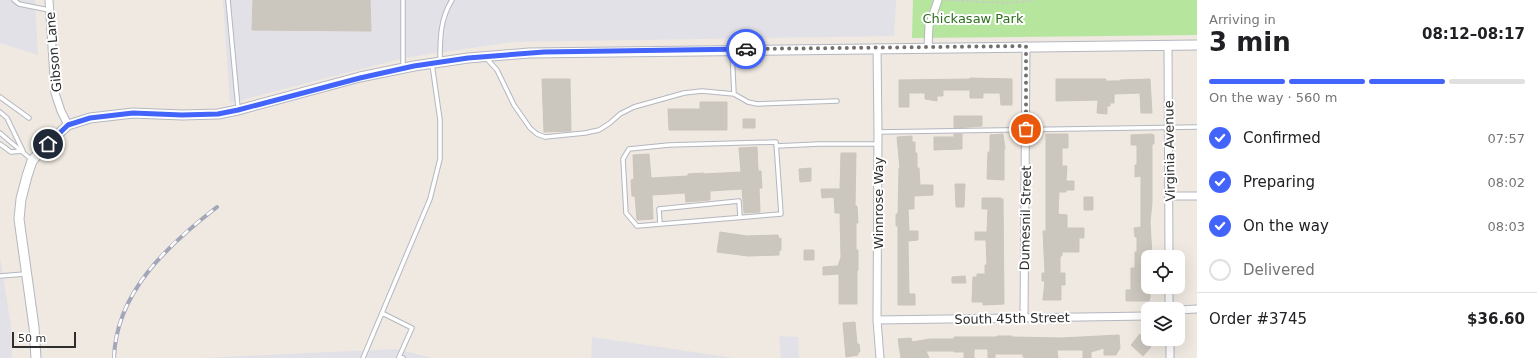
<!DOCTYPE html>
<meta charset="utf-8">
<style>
body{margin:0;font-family:"DejaVu Sans",sans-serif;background:#f6f6f6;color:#202124;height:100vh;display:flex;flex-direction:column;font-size:15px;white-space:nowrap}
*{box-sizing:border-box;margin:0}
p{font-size:13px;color:#757577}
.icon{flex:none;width:22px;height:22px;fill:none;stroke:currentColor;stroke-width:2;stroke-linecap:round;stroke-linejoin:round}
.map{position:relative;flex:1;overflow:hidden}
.details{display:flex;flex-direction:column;background:#fff;width:340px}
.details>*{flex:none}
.buttons{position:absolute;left:1141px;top:250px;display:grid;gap:8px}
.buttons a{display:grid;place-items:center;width:44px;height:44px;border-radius:8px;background:#fff;box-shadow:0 4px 16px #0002;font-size:20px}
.scale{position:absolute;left:12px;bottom:10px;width:64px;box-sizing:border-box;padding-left:4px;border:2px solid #2e2e2e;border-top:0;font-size:11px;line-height:14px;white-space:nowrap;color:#2e2e2e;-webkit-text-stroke:3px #fff;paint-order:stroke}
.pin{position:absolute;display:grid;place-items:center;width:34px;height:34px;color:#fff;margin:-17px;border:2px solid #fff;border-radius:50%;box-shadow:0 1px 4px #0007}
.courier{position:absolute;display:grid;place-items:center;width:40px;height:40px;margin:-20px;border:3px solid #4264fb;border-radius:50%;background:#fff;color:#222;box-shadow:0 1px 5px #0007}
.overview em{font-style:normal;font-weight:700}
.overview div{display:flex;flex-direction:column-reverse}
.overview{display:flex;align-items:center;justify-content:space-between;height:68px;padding:0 12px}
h1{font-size:26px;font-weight:700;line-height:30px}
.bar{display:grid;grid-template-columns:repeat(4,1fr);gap:6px 4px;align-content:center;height:48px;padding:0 12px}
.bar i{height:5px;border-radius:3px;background:#e0e0e0}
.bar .current{background:#4264fb}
.bar p{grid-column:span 4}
.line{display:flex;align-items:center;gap:10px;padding:0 12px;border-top:1px solid #e0e0e0}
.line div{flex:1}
ol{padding:0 12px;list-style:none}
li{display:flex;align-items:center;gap:12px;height:44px}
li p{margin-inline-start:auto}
li .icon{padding:4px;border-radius:50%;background:#4264fb;color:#fff;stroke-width:4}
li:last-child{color:#757577}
li i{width:22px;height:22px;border:2px solid #e0e0e0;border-radius:50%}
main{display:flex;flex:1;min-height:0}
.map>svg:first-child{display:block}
.industrial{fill:#e3e1e8}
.green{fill:#b6e59e}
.building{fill:#cbc7bf;stroke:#cbc5ba}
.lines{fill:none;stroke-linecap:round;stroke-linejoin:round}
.service-casing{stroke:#b4b7c1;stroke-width:5.5}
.minor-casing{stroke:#b4b7c1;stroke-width:9}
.tertiary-casing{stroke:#b4b7c1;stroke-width:11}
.path{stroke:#c9c9c9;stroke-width:1.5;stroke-dasharray:3 2;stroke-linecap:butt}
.service{stroke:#fff;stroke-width:3.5}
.minor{stroke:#fff;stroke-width:7}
.tertiary{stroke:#fff;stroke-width:9}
.rail-casing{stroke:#a3a6b8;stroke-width:4}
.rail{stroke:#fff;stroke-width:2.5;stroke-dasharray:8;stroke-linecap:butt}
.done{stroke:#726f6d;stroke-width:4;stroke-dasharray:0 7.2}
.route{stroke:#4264fb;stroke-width:5}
.labels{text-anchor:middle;stroke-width:4;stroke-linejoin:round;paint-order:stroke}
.park-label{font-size:13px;fill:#2c6e1b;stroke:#fff}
.street-label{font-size:13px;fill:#2e2e2e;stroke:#fff}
</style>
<main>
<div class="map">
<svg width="1197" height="358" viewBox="0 0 1197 358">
<rect width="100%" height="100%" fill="#efe9e1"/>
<path class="industrial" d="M0 0H35L38 55 0 43Z
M223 0H896L894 36 511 42 404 58 230 103Z
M0 257 11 326 12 358H0Z
M779 336 798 337 799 358H781Z
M592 337 734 358H591Z
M395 349 433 358H201Z"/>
<path class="green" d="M913 0H1197V35L912 38Z"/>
<path class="building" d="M253 0H370L371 31 252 30Z
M970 78 1012 79V105H1001L1000 93H983V98H970V90H943V96H937V101L925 99V93H909V107H899V80L970 79Z
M542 79H570L571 131 544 132Z
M1056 79H1106L1105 81H1120V80L1150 79 1152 113H1141L1140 93 1114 94V103H1110V106H1107V114L1097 113 1098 100 1056 101Z
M700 102H727V130H669L668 109H700Z
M954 116H982V126L954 128Z
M743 119H755V128H743Z
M954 134H962V149L934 150V137H954Z
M1003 134 1005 149H1004V180L987 179 988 152H990V135Z
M1046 134H1068V148H1062V166H1067L1066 181H1074V190H1066V192H1059L1058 214 1067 215V228H1084V238H1079V252H1062V256H1060V273H1065V285H1061V300H1043L1045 281H1042V273H1045L1043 231H1046Z
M1151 134 1154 135V144H1152V203L1150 222 1152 255H1148V290H1150V297L1149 301H1126V290H1131V268H1135V252H1137V237H1135L1134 228 1141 227V176L1135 177V165H1137V145H1131V135Z
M912 136V142H915V153H917V168H919L920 185H933V195L914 196V209H909L908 210 909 231H918V240L908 241 909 294H915V305H898V226H896V214H898L899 168H900L897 137Z
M757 147 758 171H761L762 188H759L760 212 744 213 742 189 710 191V200L686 202 685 193 652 195 653 219 637 220 635 196H632L631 180 634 179 633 155 649 154 651 178 688 176V174L704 173V174L741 172 739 148Z
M841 153H856L855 206H857L858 223H856V250H858V270L857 271V304H839V274L823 275V267L838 266 841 257 840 213H835L834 197 822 198 821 189H840Z
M811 168V181L800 182 799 169Z
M955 184H965L964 207H956Z
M1084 197H1093V210H1084Z
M982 198H1001V199H1003L1004 304 983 305V302H972L973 277H977V274H985V265H987L986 240H975V232H987L988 209H982Z
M720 232 747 236 778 235 779 239 781 238V250L779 251V255L748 256 717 252Z
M804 250H814V260H804Z
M965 276 966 283H952V277Z
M855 322 857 344H859L860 352H858V355L846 357 843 323Z
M1140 334 1146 339 1144 341 1151 347 1143 356 1131 345Z
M1119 335 1120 348 1116 355H1104V348L1091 352V358H1083V350H1057L1058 358H1032L1023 357V354H995V358H988V349H974V358H964V352H954V351H926L929 358H901L898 339 911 338 912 342 930 339H954V337H997V336H1012V337L1061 338Z"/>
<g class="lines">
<defs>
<path id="service" d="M14 0 19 4 49 10
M228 0 238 108
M403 0V67
M732 51 734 94
M487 59 497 70 514 105 530 128 537 134 545 137 585 133 599 130 610 123 620 114 634 107 684 93 702 91 734 94 748 102 757 104 837 101
M440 61C440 39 440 19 452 0
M0 97 29 118
M0 112 7 118 23 151 11 152 0 144
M878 132 1197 127
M0 133 32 160
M776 142 781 214 637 226 626 213 623 159 629 149 669 145Z
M776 146 819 144H878
M660 224 659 209 739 201 740 217
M0 276 25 274
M382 313 412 328 399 357 403 358
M363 358 430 199 440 159V120L432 64"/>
<path id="minor" d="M49 0 55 93 61 111 68 125
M1168 45 1169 257
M928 47 929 26 938 0
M877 48 878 132 877 320 880 358
M1169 196H1197
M1169 309V287
M1178 310 1197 309
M1024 318 1026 46
M877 320 1148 316
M1170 339V358"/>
<path id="tertiary" d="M36 358 34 327 19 219 21 199 27 176 32 161 43 148 68 125 90 118 133 113 182 115 218 114 238 110 360 77 414 66 468 58 529 53 1197 45"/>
</defs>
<use href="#service" class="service-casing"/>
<use href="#minor" class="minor-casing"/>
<use href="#tertiary" class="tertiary-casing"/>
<path class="path" d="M946 0 1009 3 1035 0"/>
<use href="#service" class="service"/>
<use href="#minor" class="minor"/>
<use href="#tertiary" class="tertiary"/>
<defs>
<path id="rail" d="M114 358C116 292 168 245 217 207"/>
</defs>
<use href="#rail" class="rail-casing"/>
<use href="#rail" class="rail"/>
</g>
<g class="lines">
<path class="done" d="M746 49 1026 46V129"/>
<path class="route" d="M48 144 68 125 90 118 133 113 182 115 218 114 238 110 360 78 414 66 468 58 544 52 746 49"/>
</g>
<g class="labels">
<g class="park-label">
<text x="973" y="23">Chickasaw Park</text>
</g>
<g class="street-label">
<text transform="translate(53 52) rotate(-95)" y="5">Gibson Lane</text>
<text transform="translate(1169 151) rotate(-91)" y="5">Virginia Avenue</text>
<text transform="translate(878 203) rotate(-90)" y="5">Winnrose Way</text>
<text transform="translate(1025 218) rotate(-89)" y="5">Dumesnil Street</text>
<text transform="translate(1012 318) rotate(-1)" y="5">South 45th Street</text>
</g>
</g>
</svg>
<div class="buttons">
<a><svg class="icon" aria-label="locate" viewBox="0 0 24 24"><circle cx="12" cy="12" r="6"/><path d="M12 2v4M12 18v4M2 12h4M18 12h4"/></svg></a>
<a><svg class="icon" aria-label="layers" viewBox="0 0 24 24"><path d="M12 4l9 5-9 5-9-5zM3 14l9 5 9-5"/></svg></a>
</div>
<div class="scale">50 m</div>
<div class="pin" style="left:1026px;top:129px;background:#ea580c"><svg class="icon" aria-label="bag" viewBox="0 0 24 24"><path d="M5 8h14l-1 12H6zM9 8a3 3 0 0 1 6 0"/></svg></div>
<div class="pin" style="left:48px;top:144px;background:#1f2937"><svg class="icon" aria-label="home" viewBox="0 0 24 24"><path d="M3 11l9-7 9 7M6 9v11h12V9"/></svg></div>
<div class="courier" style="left:746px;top:49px"><svg class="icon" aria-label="car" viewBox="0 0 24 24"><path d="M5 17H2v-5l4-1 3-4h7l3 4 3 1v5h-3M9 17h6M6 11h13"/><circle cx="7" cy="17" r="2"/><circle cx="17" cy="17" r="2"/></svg></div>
</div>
<section class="details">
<div class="overview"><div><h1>3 min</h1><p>Arriving in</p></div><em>08:12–08:17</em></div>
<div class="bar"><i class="current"></i><i class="current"></i><i class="current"></i><i></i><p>On the way · 560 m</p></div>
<ol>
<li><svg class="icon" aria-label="check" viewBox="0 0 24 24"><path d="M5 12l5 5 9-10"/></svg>Confirmed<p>07:57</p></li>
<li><svg class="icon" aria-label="check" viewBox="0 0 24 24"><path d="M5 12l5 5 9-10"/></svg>Preparing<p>08:02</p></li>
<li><svg class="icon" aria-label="check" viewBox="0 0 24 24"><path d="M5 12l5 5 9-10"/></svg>On the way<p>08:03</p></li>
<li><i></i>Delivered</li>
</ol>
<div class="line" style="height:52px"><div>Order #3745</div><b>$36.60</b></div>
</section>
</main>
